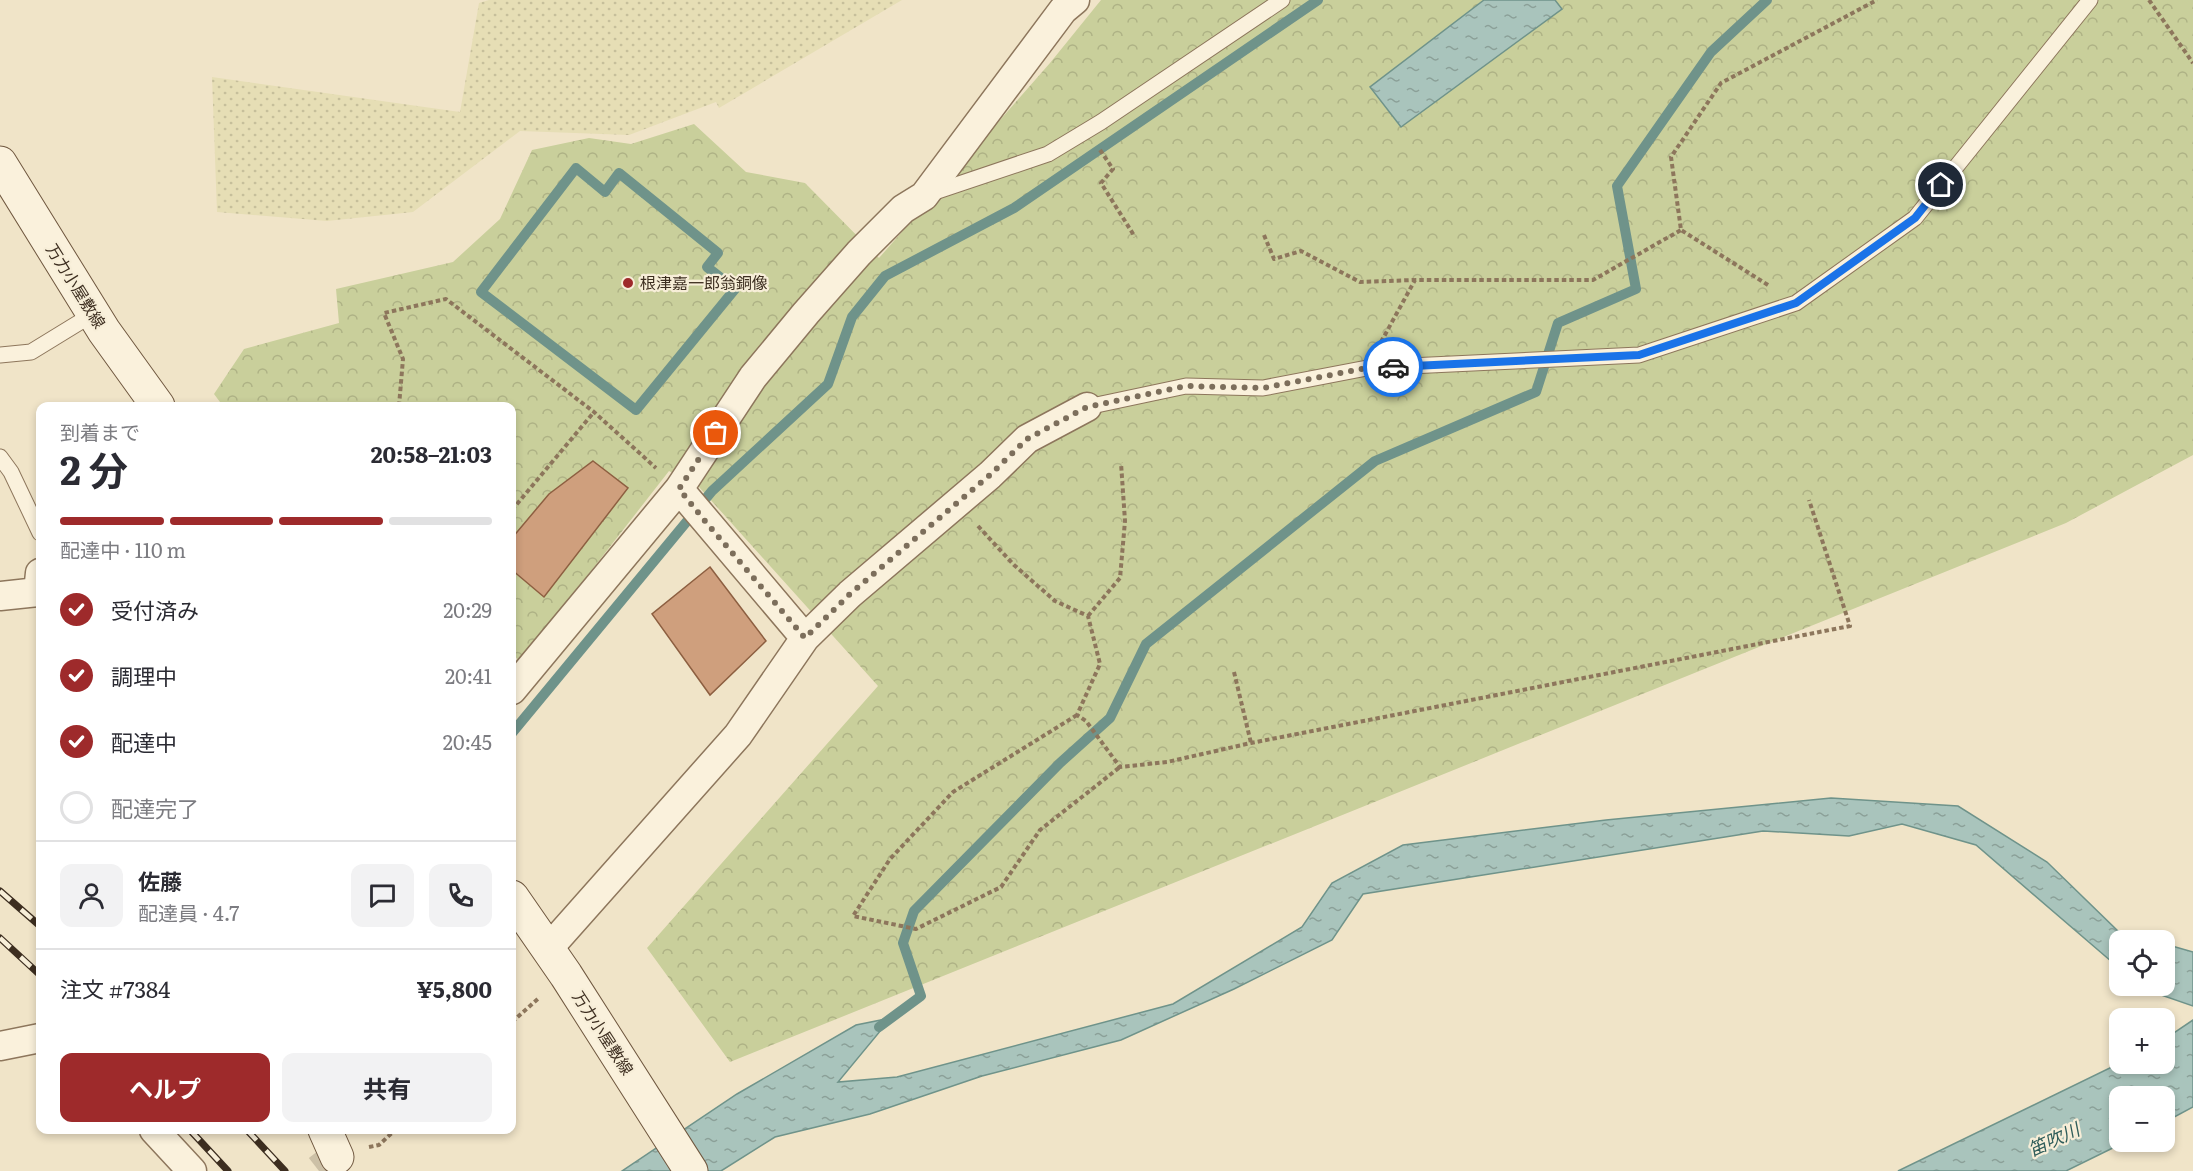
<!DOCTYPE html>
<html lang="ja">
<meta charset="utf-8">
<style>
body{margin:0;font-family:Literata,"Noto Sans JP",serif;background:#f2f2f3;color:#2b2b33;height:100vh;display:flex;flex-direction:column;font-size:22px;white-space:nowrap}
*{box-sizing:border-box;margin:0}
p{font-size:20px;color:#7c7c81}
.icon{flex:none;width:33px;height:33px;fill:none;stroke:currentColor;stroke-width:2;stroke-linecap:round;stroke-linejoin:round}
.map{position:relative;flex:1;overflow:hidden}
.drawer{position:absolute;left:36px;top:402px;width:480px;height:732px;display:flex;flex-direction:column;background:#fff;border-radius:12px;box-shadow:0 3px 9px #0003}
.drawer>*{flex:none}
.buttons{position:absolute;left:2109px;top:930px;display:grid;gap:12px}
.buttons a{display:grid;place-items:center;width:66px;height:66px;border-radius:12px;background:#fff;box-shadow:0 3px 9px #0003;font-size:30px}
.pin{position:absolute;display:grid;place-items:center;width:51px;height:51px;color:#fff;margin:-26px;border:3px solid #fff;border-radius:50%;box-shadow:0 2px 6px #0007}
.courier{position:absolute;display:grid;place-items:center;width:60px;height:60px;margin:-30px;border:4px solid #1a73e8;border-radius:50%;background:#fff;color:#222;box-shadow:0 2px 8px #0007}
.headline em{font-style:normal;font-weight:700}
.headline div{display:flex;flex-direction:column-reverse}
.headline{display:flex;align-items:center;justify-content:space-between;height:102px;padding:0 24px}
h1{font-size:39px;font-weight:700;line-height:45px}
.bar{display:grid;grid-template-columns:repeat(4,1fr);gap:9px 6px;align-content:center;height:72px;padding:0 24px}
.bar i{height:8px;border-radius:4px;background:#e1e1e2}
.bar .on{background:#9e2a2b}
.bar p{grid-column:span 4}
.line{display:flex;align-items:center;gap:15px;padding:0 24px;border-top:2px solid #e1e1e2}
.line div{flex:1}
.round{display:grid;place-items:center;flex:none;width:63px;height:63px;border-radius:12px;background:#f2f2f3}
ol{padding:0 24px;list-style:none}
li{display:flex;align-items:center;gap:18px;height:66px}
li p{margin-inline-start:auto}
li .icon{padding:6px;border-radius:50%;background:#9e2a2b;color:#fff;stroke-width:4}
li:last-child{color:#7c7c81}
li i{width:33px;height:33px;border:3px solid #e1e1e2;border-radius:50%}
.primary-button{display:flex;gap:12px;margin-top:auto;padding:12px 24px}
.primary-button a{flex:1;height:69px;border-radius:12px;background:#9e2a2b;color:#fff;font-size:24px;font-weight:700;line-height:69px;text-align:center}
.primary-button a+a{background:#f2f2f3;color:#2b2b33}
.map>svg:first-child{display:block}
.farmland{fill:url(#farmland-dots)}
.park{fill:url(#park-crowns)}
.water{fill:url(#water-ripples);stroke:#6f938a;stroke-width:1.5}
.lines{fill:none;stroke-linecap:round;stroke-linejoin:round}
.stream{stroke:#6f938a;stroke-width:10}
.building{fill:#cf9f7d;stroke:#8d5f41;stroke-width:1.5}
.secondary-tunnel{stroke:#ccc0a6;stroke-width:33;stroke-dasharray:33 16;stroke-linecap:butt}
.lane-casing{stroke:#8d765c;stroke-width:17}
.street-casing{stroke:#8d765c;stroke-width:31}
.secondary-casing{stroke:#6f573f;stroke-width:35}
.path{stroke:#8d765c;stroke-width:4;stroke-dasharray:4.5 3;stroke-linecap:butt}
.lane{stroke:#faf1dc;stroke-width:15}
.street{stroke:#faf1dc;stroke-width:28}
.secondary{stroke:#faf1dc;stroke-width:33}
.rail-casing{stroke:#3d2e20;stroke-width:7}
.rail{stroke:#f7eed8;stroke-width:4.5;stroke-dasharray:14;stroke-linecap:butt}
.done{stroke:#7c6e5b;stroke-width:6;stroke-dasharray:0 10.8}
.route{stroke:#1a73e8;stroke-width:8}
.poi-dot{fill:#9e2a2b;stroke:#f7eed8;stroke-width:2}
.labels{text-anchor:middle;stroke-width:4.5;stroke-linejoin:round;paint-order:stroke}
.poi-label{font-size:16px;fill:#3d2e20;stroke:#f7eed8;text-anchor:start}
.street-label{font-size:16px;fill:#3d2e20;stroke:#f7eed8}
.water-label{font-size:18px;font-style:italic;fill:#2f5d5a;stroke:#f7eed8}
</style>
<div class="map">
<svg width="2193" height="1171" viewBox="0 0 2193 1171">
<defs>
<pattern id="farmland-dots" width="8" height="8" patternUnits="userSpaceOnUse" patternTransform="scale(1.5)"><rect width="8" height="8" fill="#e6deb5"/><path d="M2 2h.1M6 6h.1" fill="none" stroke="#c6bf9b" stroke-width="1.8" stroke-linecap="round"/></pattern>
<pattern id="park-crowns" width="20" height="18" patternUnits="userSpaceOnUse" patternTransform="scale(1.5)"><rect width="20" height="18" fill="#c9cf9b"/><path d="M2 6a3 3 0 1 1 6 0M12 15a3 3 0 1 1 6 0" fill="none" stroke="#aeb285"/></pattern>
<pattern id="water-ripples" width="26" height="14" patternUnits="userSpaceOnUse" patternTransform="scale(1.5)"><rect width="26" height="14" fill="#a9c4bc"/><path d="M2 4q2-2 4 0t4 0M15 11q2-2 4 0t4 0" fill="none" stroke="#8ba098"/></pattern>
</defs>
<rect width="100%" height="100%" fill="#f0e4c8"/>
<path class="farmland" d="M489 0H902L719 108 716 102 629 135 520 131 413 212 327 221 217 212 212 77 460 112 479 3Z"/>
<path class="park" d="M1101 0H2193V455L2066 523 730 1062 647 948 878 686 699 487 669 471 520 662 512 653V406H223L214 394 244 349 339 323 336 289 453 262 500 219 532 150 589 138 631 144 694 124 746 172 805 183 879 258 1050 63Z"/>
<path class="water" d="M1484 0H1555L1562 9 1401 127 1370 87Z
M1831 798 1958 806 2047 862 2118 931 2151 940H2120L2119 968 1976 845 1902 824 1849 836 1763 831 1363 894 1332 940 1234 989 1121 1040 982 1076 870 1114 775 1137 721 1171H622L737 1094 856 1025 891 1018 838 1082 897 1077 1173 1004 1302 927 1332 883 1403 845 1606 820Z
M2165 944 2193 952V1006L2144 989 2139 986H2164Z
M2193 1020V1107L2165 1122 2164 1096H2120V1142H2125L2066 1171H1898L2120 1063 2164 1064 2165 1039Z"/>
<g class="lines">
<path class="stream" d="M576 168 605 192 619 173 718 253 707 267 735 289 636 410 481 292Z
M512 733 712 491 828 384 852 317 885 276 1014 208 1318 0
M879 1027 921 996 903 943 914 911 1060 763 1110 718 1146 644 1375 461 1536 392 1558 323 1636 289 1617 186 1711 52 1767 0"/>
</g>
<path class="building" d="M593 461 628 488 544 597 512 570V538L549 494Z
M710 567 766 641 710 695 652 614Z"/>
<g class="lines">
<path class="secondary-tunnel" d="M319 1171 337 1157"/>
<defs>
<path id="lane" d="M929 194 1048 154 1101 122 1282 0
M0 355 31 352 93 314
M1087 407 1186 386 1263 388 1367 368 1639 355 1796 303 1915 218 2090 0
M0 457 11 472 40 533"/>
<path id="street" d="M679 489 805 638
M0 596 38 592 40 573
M512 690 679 489 753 377 806 313 859 253 903 209 924 196 1063 10 1075 0
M548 949 738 735 805 638 850 594 990 475 1027 439 1087 407
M0 1046 40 1038
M154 1130 192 1171"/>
<path id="secondary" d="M0 163 104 331 158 406
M512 897 566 975 691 1171
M325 1130 337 1157"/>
</defs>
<use href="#lane" class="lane-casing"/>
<use href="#street" class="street-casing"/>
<use href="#secondary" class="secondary-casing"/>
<path class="path" d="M2149 0 2193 63
M1100 150 1113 169 1101 183 1135 237
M1264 235 1274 259 1301 251 1360 282 1414 280
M1768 285 1681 230 1671 157 1721 83 1877 0
M1381 342 1415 280H1593L1681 230
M399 406 403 359 384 313 446 299 594 412 656 468
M512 510 594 412
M978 526 1014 565 1055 601 1088 616 1100 664 1077 715 1086 721 1120 767 1167 762 1251 743 1850 626 1809 500
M1088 616 1120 578 1125 521 1121 463
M1234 672 1251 743
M1077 715 953 792 890 859 853 916 916 929 1001 887 1040 830 1120 767
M512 1022 540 997
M369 1147 379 1145 395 1130"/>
<use href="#lane" class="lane"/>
<use href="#street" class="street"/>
<use href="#secondary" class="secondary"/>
<defs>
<path id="rail" d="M0 891 40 926
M0 938 40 975
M190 1130 228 1171
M247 1130 285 1171"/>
</defs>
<use href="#rail" class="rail-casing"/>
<use href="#rail" class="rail"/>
</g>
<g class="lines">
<path class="done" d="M716 433 679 489 705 521 805 638 850 594 990 475 1027 439 1087 407 1186 386 1263 388 1367 368 1393 367"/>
<path class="route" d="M1393 367 1639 355 1796 303 1915 218 1941 185"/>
</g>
<circle class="poi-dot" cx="628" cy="283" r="6"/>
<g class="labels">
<g class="poi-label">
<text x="640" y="289">根津嘉一郎翁銅像</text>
</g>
<g class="street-label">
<text transform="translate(76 286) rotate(58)" y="6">万力小屋敷線</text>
<text transform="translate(603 1033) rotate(57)" y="6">万力小屋敷線</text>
</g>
<g class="water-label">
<text transform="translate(2054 1140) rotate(-25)" y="6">笛吹川</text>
</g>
</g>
</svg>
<div class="buttons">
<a><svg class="icon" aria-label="locate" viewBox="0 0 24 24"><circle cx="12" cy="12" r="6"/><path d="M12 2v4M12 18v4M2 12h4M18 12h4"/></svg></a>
<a>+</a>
<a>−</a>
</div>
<div class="pin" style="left:716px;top:433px;background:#ea580c"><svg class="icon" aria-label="bag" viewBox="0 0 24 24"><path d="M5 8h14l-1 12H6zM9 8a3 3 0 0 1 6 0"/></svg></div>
<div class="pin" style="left:1941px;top:185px;background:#1f2937"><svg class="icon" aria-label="home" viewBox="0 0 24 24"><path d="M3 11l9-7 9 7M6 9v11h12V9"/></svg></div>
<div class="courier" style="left:1393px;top:367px"><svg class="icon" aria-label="car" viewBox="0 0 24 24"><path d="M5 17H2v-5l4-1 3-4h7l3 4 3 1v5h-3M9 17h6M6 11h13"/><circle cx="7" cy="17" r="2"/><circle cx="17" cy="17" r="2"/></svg></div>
<section class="drawer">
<div class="headline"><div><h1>2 分</h1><p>到着まで</p></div><em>20:58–21:03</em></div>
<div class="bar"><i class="on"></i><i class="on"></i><i class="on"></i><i></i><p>配達中 · 110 m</p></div>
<ol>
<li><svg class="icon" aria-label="check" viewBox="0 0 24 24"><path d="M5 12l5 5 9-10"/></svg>受付済み<p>20:29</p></li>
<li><svg class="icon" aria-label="check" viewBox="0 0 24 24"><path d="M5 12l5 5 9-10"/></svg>調理中<p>20:41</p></li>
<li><svg class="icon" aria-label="check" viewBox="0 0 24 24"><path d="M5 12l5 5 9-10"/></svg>配達中<p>20:45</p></li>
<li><i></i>配達完了</li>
</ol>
<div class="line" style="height:108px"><a class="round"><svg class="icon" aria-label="person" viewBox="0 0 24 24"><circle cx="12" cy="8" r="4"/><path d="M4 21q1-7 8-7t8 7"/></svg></a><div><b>佐藤</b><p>配達員 · 4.7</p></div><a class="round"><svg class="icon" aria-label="chat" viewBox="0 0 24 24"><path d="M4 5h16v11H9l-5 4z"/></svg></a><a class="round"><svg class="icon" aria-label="phone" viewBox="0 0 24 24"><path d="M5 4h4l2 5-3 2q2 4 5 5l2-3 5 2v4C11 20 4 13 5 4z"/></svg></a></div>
<div class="line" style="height:78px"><div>注文 #7384</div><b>¥5,800</b></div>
<div class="primary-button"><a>ヘルプ</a><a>共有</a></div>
</section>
</div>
